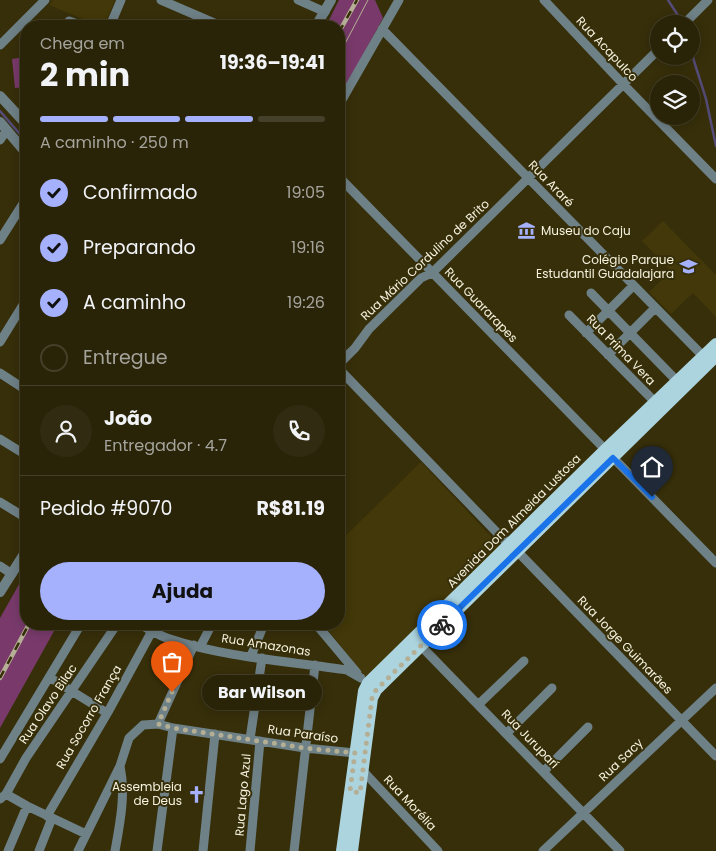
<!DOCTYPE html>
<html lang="pt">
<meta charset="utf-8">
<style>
body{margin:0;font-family:Poppins,sans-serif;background:#312b12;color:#f1f3f6;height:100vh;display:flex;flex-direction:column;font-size:19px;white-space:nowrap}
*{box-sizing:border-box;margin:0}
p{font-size:16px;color:#a5a49c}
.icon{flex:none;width:28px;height:28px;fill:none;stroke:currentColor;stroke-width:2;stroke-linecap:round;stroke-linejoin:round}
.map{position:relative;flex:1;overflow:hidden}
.panel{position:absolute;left:20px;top:20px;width:325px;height:610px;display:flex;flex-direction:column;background:#292308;border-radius:20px;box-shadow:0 2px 12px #0003,0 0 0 1px #454029}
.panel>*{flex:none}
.controls{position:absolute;left:650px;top:15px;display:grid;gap:10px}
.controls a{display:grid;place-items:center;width:50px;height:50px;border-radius:50%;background:#292308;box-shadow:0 2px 12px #0003,0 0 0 1px #454029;font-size:25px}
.pin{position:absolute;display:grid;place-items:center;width:42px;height:42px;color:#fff;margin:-51px -21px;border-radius:50% 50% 50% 0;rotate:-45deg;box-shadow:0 0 5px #0007}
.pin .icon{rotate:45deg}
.courier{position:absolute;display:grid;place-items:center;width:50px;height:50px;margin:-25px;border:4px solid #1a73e8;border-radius:50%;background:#fff;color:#222;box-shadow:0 1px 6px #0007}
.bubble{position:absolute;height:35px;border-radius:18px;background:#292308;box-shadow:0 2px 12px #0003,0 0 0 1px #454029;font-size:16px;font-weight:700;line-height:35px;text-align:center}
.overview em{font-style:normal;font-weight:700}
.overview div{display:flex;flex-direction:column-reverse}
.overview{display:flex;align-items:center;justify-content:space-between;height:85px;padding:0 20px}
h1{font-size:32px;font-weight:700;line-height:38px}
.bar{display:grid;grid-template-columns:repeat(4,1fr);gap:8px 5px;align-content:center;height:60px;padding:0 20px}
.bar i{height:6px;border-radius:4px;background:#454029}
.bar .selected{background:#a5b1fc}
.bar p{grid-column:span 4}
.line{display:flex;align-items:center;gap:12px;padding:0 20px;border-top:1px solid #454029}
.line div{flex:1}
.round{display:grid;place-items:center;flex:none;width:52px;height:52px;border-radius:26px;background:#312b12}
ol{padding:0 20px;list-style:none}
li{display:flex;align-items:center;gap:15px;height:55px}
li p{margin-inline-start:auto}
li .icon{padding:5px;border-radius:50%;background:#a5b1fc;color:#111;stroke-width:4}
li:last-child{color:#a5a49c}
li i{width:28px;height:28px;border:2px solid #454029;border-radius:50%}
.button{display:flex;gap:10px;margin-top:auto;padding:10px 20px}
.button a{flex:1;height:58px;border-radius:30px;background:#a5b1fc;color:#111;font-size:20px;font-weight:700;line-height:58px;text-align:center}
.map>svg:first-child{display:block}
.built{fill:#423809}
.green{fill:#793a6b}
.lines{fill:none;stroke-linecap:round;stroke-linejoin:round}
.stream{stroke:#554b78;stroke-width:2.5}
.minor{stroke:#6e8187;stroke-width:9}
.tertiary{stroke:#6e8187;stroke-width:10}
.primary{stroke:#abd4df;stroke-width:12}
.tram{stroke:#b6b096;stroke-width:1}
.rail-casing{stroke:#b6b096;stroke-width:4.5}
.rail{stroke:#372f0a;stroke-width:2.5;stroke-dasharray:8;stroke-linecap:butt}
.done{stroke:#b3ae94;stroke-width:5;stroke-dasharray:0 9}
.route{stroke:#1a73e8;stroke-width:6}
.labels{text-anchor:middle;stroke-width:4;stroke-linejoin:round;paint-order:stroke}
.street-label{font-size:12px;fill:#f6f2de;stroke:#372f0a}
.poi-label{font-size:12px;fill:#f6f2de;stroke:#372f0a;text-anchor:end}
</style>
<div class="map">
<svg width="716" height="851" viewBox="0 0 716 851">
<rect width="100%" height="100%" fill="#372f0a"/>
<path class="built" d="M53 0H115L104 26H100L49 5Z
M663 221 716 275V317L693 293 671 314 649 292 671 271 642 241Z
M421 462 500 546 368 676H365L323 624H339V542Z"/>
<path class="green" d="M339 0H375L383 18 339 99V26H326Z
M25 57 26 87 15 88 12 59Z
M26 572V624H58L0 728V618Z"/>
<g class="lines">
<path class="stream" d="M668 0 679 17
M691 48 694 61 706 99 716 146
M0 111 26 141"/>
<path class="minor" d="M161 0 221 26
M298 0 325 12
M544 0 623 84 716 179
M684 24 708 0
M65 26 69 21 83 26
M110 26 121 0
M382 29 703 356
M0 45 45 0
M339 105 399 0
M22 119 26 110
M0 140 7 130
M339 177 716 563
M0 240 26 199
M591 293 677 381
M569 315 655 402
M586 333 633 286
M0 342 26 300
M608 355 655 308
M339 364 355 348 369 329 421 278 432 273 659 49
M339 369 509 545
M0 373 26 390
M0 439 26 455
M0 502 26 518
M517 551 716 756
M0 566 12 574
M139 624C149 629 159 636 170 639 227 658 288 661 347 670L361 678
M316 624 357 673
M421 646 620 851
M200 647 212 624
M251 656 264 624
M49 677 107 713
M479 704 524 661
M158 724 173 728 305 748 355 753
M507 733 552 688
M250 739 262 658
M0 759 81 624
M363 771 438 851
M544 771 588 727
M6 794 27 806 86 834
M0 799 6 794 26 758 117 624
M47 816 108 712 152 631
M8 851 27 806
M39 851 52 818
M78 851 120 766 129 738 143 725 158 724 194 645
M115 851C120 823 126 794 120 766
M157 851 173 728
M203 851 215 734
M250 851 260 741
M294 851 315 665
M543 851 716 688"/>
<path class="tertiary" d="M316 26 331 0
M0 96 26 124
M0 122 26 153
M0 592 26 551"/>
<path class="primary" d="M342 851 364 691 368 683 605 450 716 344
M352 851 372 698 376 690 716 356"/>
<path class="tram" d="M339 55 368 0"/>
<defs>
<path id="rail" d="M339 32 357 0
M0 678 29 624"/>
</defs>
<use href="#rail" class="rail-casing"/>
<use href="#rail" class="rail"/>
</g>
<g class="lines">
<path class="done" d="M172 692 158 724 173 728 305 748 355 753 350 791 360 793 372 698 376 690 442 625"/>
<path class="route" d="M442 625 613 458 652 497"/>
</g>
<defs>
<symbol id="museum-bare" viewBox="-9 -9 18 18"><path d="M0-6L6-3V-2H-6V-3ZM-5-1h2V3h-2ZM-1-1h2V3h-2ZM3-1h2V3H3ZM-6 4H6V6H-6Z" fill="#a5b1fc" stroke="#372f0a" stroke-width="2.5" paint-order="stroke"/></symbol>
<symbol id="school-bare" viewBox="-9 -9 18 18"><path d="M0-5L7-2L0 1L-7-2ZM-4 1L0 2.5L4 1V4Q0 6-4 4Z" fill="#a5b1fc" stroke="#372f0a" stroke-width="2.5" paint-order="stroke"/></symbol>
<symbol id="church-bare" viewBox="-9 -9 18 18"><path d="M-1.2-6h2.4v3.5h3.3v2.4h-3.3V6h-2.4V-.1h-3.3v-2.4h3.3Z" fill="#a5b1fc" stroke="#372f0a" stroke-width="2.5" paint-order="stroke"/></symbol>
</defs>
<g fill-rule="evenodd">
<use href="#museum-bare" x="514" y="218" width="25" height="25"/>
<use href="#school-bare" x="676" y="254" width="25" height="25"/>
<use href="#church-bare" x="184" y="782" width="25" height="25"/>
</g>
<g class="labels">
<g class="street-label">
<text transform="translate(607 49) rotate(47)" y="4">Rua Acapulco</text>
<text transform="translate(551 184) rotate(46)" y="4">Rua Araré</text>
<text transform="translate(425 260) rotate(-43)" y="4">Rua Mário Cordulino de Brito</text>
<text transform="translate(481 305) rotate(46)" y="4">Rua Guararapes</text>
<text transform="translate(621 350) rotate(46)" y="4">Rua Prima Vera</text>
<text transform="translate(514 521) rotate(-45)" y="4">Avenida Dom Almeida Lustosa</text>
<text transform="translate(266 645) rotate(9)" y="4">Rua Amazonas</text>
<text transform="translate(625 645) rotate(46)" y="4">Rua Jorge Guimarães</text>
<text transform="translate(48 704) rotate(-56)" y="4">Rua Olavo Bilac</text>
<text transform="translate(89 717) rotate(-60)" y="4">Rua Socorro França</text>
<text transform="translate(303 734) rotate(8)" y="4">Rua Paraíso</text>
<text transform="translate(530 739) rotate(46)" y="4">Rua Juruparí</text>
<text transform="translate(621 760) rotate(-44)" y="4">Rua Sacy</text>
<text transform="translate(243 795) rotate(-85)" y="4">Rua Lago Azul</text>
<text transform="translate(410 803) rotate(47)" y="4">Rua Morélia</text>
</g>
<g class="poi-label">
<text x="541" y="235" text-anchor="start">Museu do Caju</text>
<text x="674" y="264">Colégio Parque<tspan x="674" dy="14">Estudantil Guadalajara</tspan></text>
<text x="182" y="791">Assembleia<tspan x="182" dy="14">de Deus</tspan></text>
</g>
</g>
</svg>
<div class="controls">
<a><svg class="icon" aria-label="locate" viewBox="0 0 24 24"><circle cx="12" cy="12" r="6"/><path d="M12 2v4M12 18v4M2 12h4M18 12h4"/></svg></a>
<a><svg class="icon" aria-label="layers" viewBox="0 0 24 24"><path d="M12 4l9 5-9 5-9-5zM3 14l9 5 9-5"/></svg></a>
</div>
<div class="pin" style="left:172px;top:692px;background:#ea580c"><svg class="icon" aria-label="bag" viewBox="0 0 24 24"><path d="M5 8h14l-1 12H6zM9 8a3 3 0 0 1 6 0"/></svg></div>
<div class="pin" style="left:652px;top:497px;background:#1f2937"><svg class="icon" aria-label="home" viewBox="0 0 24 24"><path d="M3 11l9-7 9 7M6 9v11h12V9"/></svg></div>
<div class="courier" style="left:442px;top:625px"><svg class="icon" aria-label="bike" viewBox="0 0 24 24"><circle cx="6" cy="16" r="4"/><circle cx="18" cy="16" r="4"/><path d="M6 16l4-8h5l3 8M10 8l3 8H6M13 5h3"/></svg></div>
<div class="bubble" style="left:202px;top:675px;width:120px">Bar Wilson</div>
<section class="panel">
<div class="overview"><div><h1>2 min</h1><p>Chega em</p></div><em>19:36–19:41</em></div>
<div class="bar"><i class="selected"></i><i class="selected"></i><i class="selected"></i><i></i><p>A caminho · 250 m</p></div>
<ol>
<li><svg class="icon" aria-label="check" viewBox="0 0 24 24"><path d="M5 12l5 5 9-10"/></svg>Confirmado<p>19:05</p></li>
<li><svg class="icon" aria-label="check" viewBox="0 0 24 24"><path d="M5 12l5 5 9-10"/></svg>Preparando<p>19:16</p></li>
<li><svg class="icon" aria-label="check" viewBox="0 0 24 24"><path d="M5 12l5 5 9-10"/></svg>A caminho<p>19:26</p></li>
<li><i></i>Entregue</li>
</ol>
<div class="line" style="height:90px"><a class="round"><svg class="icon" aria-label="person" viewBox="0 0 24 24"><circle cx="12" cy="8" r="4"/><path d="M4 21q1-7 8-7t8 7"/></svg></a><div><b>João</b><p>Entregador · 4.7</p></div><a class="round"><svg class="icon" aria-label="phone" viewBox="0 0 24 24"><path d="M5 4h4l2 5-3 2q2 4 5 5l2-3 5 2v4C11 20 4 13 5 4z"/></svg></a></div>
<div class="line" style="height:65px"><div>Pedido #9070</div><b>R$81.19</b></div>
<div class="button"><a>Ajuda</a></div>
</section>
</div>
